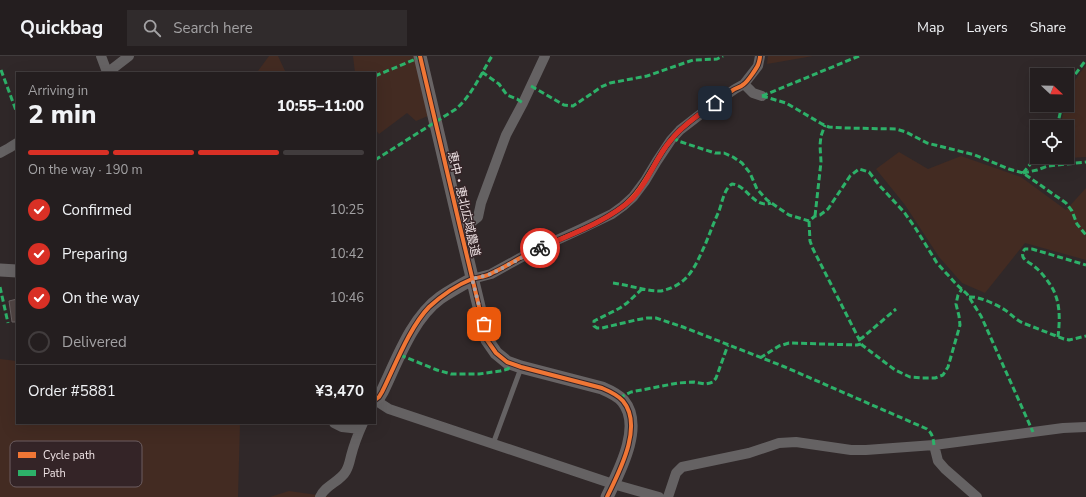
<!DOCTYPE html>
<meta charset="utf-8">
<style>
body{margin:0;font-family:"Nunito Sans","Noto Sans JP",sans-serif;background:#302b2c;color:#f1f3f6;height:100vh;display:flex;flex-direction:column;font-size:15px;white-space:nowrap}
*{box-sizing:border-box;margin:0}
p{font-size:13px;color:#a3a2a4}
.icon{flex:none;width:22px;height:22px;fill:none;stroke:currentColor;stroke-width:2;stroke-linecap:round;stroke-linejoin:round}
.map{position:relative;flex:1;overflow:hidden}
.details{position:absolute;left:16px;top:16px;width:360px;height:352px;display:flex;flex-direction:column;background:#241e1f;border-radius:0px;box-shadow:0 4px 16px #0002,0 0 0 1px #413c3d}
.details>*{flex:none}
.needle{width:26px;rotate:112deg}
.buttons{position:absolute;left:1030px;top:12px;display:grid;gap:8px}
.buttons a{display:grid;place-items:center;width:44px;height:44px;border-radius:0px;background:#241e1f;box-shadow:0 4px 16px #0002,0 0 0 1px #413c3d;font-size:20px}
.pin{position:absolute;display:grid;place-items:center;width:34px;height:34px;color:#fff;margin:-17px;border-radius:8px;box-shadow:0 2px 6px #0006}
.courier{position:absolute;display:grid;place-items:center;width:40px;height:40px;margin:-20px;border:3px solid #d93025;border-radius:50%;background:#fff;color:#222;box-shadow:0 1px 5px #0007}
.head em{font-style:normal;font-weight:800}
.head div{display:flex;flex-direction:column-reverse}
.head{display:flex;align-items:center;justify-content:space-between;height:68px;padding:0 12px}
h1{font-size:26px;font-weight:800;line-height:30px}
.bar{display:grid;grid-template-columns:repeat(4,1fr);gap:6px 4px;align-content:center;height:48px;padding:0 12px}
.bar i{height:5px;border-radius:3px;background:#413c3d}
.bar .on{background:#d93025}
.bar p{grid-column:span 4}
.line{display:flex;align-items:center;gap:10px;padding:0 12px;border-top:1px solid #413c3d}
.line div{flex:1}
ol{padding:0 12px;list-style:none}
li{display:flex;align-items:center;gap:12px;height:44px}
li p{margin-inline-start:auto}
li .icon{padding:4px;border-radius:50%;background:#d93025;color:#fff;stroke-width:4}
li:last-child{color:#a3a2a4}
li i{width:22px;height:22px;border:2px solid #413c3d;border-radius:50%}
header{display:flex;align-items:center;gap:24px;box-sizing:border-box;height:56px;padding:0 20px;background:#241e1f;border-bottom:1px solid #413c3d}
header strong{font-size:19px}
nav{display:flex;gap:22px;margin-inline-start:auto;font-size:14px}
.search{width:280px;height:36px;background:#302b2c;display:flex;align-items:center;gap:10px;box-sizing:border-box;padding:0 14px;border-radius:0px;color:#a3a2a4;font-size:15px}
.map>svg:first-child{display:block}
.green{fill:#432b22}
.building{fill:#514544;stroke:#6a6262}
.lines{fill:none;stroke-linecap:round;stroke-linejoin:round}
.lane{stroke:#656263;stroke-width:5}
.street{stroke:#656263;stroke-width:10}
.secondary{stroke:#686465;stroke-width:13}
.quiet{stroke:#2db169;stroke-width:3;stroke-dasharray:6 3;stroke-linecap:butt}
.cycleway-casing{stroke:#342427;stroke-width:6}
.cycleway{stroke:#f07635;stroke-width:4}
.done{stroke:#aca1a3;stroke-width:4;stroke-dasharray:0 7.2}
.route{stroke:#d93025;stroke-width:5}
.labels{text-anchor:middle;stroke-width:3;stroke-linejoin:round;paint-order:stroke}
.street-label{font-size:12px;fill:#eee2e4;stroke:#342427}
.key{fill:#342427;stroke:#6c5d60;stroke-width:1}
.key-label{font-size:11px;fill:#eee2e4}
</style>
<header>
<strong>Quickbag</strong>
<div class="search"><svg class="icon" aria-label="search" viewBox="0 0 24 24"><circle cx="10" cy="10" r="6"/><path d="M15 15l6 6"/></svg>Search here</div>
<nav><a>Map</a><a>Layers</a><a>Share</a></nav>
</header>
<div class="map">
<svg width="1086" height="441" viewBox="0 0 1086 441">
<rect width="100%" height="100%" fill="#302829"/>
<path class="green" d="M269 0H278L286 17H258V15Z
M353 0H415L428 60 416 65 407 57 379 78 375 73V17H355Z
M768 0H813L767 8Z
M1086 9V101L1051 103 1046 101H1067V71H1060L1065 49H1067C1067 33 1077 21 1086 9Z
M899 96 928 113 961 100 1021 121 1066 154 1086 132V204L1025 187 985 237 962 227 939 201 905 149 876 113Z
M0 303 17 305V367H240L238 441H0Z
M289 435 331 441H270Z"/>
<path class="building" d="M17 243V266H12L9 245Z"/>
<g class="lines">
<path class="lane" d="M493 388 521 312"/>
<path class="street" d="M101 0 107 16
M107 17 129 0
M744 28 753 37 762 40
M0 97 9 92 17 87
M460 171 469 168 478 161 481 147 506 79 523 47 545 0
M472 223 491 218 531 196 583 172 612 158 623 150 633 141 645 125 657 105 671 84 680 74 715 47 735 33 744 28 758 10 760 0
M375 344 389 353 613 428 659 441
M334 367 342 371 360 373
M934 389 938 405 945 413 977 441
M320 441C325 429 340 426 346 415 349 410 350 404 351 400 354 388 358 378 363 367
M668 441 676 417 682 411 749 397 779 387 796 386 851 394H866L934 389 1063 372 1086 371"/>
<path class="secondary" d="M420 0 460 171 487 284 496 297 507 306 521 311 602 332C609 335 618 339 623 345 644 370 619 416 607 441
M0 214 17 215
M375 343 379 341 382 336C397 305 412 262 440 242 450 235 461 229 472 223"/>
<path class="quiet" d="M1 14 17 57
M482 16 499 28 507 39 517 43 523 47
M375 20 423 0
M531 30 564 49 573 50 591 38 601 31 610 27 647 20 693 4 717 3 723 0
M1067 34 1071 24 1086 4
M762 40 786 47 822 68 829 71 846 72 896 73 906 76 927 87 975 99 1009 113 1023 117 1066 147 1072 155 1077 168 1086 179
M762 40 859 0
M1057 71 1062 49
M673 81 678 85 715 97H724L733 101 742 107 750 117 757 133 767 144 789 159 809 165 815 160 820 159 828 153 850 120 859 113 869 116 879 129 904 156 916 173 937 207 957 229 967 238 981 260 1033 376
M375 104 456 53C472 39 481 18 492 0
M1023 117 1037 114 1048 110 1086 106
M1023 117 1037 100
M815 160 821 106 820 89 821 80 825 69
M809 165 810 185 813 193 862 289 895 314 910 321 922 322H935L943 319 948 311 960 269 959 260 956 248 958 239 962 233
M613 227C629 229 645 235 661 235 665 234 669 233 673 231 691 223 697 206 705 189 710 177 714 166 719 155 722 147 724 133 732 128 747 129 754 153 771 147
M0 231 8 267
M642 233 627 247 620 252 594 265V270L597 272H602L636 264 647 262H656L683 271 785 311 927 373C932 377 933 381 934 389
M969 241C979 240 997 249 1005 254 1011 258 1016 264 1023 267L1064 283 1069 284 1086 280
M1058 281C1060 263 1061 243 1049 227 1045 221 1040 215 1035 211 1032 208 1025 205 1023 201 1022 198 1023 195 1025 193H1032L1086 209
M859 283 862 282 896 253
M400 299 437 314 451 318H479L500 315 508 313 511 308
M760 302 779 290 789 287 857 289 861 288
M620 343 623 340 631 336 678 327 694 326 705 328 710 327 713 326 716 322 728 289"/>
<defs>
<path id="cycleway" d="M420 0 460 171 487 284 496 297 507 306 521 311 602 332C609 335 618 339 623 345 644 370 619 416 607 441
M375 344 379 341 382 336C395 310 409 272 429 251 440 241 457 229 472 223 478 221 486 221 492 217 506 211 518 202 532 196 562 181 595 171 622 151 648 131 656 96 680 74 696 60 715 46 733 34 736 32 741 31 744 28 748 25 756 13 758 9 759 6 760 3 760 0"/>
</defs>
<use href="#cycleway" class="cycleway-casing"/>
<use href="#cycleway" class="cycleway"/>
</g>
<g class="lines">
<path class="done" d="M484 268 472 223 491 218 540 192"/>
<path class="route" d="M540 192C570 179 608 165 632 143 649 126 655 102 671 84 683 69 700 58 715 47"/>
</g>
<g class="labels">
<g class="street-label">
<text transform="translate(464 148) rotate(77)" y="4">恵中・恵北広域農道</text>
</g>
</g>
<rect x="10" y="385" width="132" height="46" rx="6" class="key"/>
<rect x="18" y="396" width="18" height="6" fill="#f07635"/>
<rect x="18" y="414" width="18" height="6" fill="#2db169"/>
<g class="key-label">
<text x="43" y="403">Cycle path</text>
<text x="43" y="421">Path</text>
</g>
</svg>
<div class="buttons">
<a><svg class="needle" viewBox="-14 -14 28 28"><path d="M0-13l5 13h-10z" fill="#e53935"/><path d="M0 13l5-13h-10z" fill="#a3a2a4"/></svg></a>
<a><svg class="icon" aria-label="locate" viewBox="0 0 24 24"><circle cx="12" cy="12" r="6"/><path d="M12 2v4M12 18v4M2 12h4M18 12h4"/></svg></a>
</div>
<div class="pin" style="left:484px;top:268px;background:#ea580c"><svg class="icon" aria-label="bag" viewBox="0 0 24 24"><path d="M5 8h14l-1 12H6zM9 8a3 3 0 0 1 6 0"/></svg></div>
<div class="pin" style="left:715px;top:47px;background:#1f2937"><svg class="icon" aria-label="home" viewBox="0 0 24 24"><path d="M3 11l9-7 9 7M6 9v11h12V9"/></svg></div>
<div class="courier" style="left:540px;top:192px"><svg class="icon" aria-label="bike" viewBox="0 0 24 24"><circle cx="6" cy="16" r="4"/><circle cx="18" cy="16" r="4"/><path d="M6 16l4-8h5l3 8M10 8l3 8H6M13 5h3"/></svg></div>
<section class="details">
<div class="head"><div><h1>2 min</h1><p>Arriving in</p></div><em>10:55–11:00</em></div>
<div class="bar"><i class="on"></i><i class="on"></i><i class="on"></i><i></i><p>On the way · 190 m</p></div>
<ol>
<li><svg class="icon" aria-label="check" viewBox="0 0 24 24"><path d="M5 12l5 5 9-10"/></svg>Confirmed<p>10:25</p></li>
<li><svg class="icon" aria-label="check" viewBox="0 0 24 24"><path d="M5 12l5 5 9-10"/></svg>Preparing<p>10:42</p></li>
<li><svg class="icon" aria-label="check" viewBox="0 0 24 24"><path d="M5 12l5 5 9-10"/></svg>On the way<p>10:46</p></li>
<li><i></i>Delivered</li>
</ol>
<div class="line" style="height:52px"><div>Order #5881</div><b>¥3,470</b></div>
</section>
</div>
